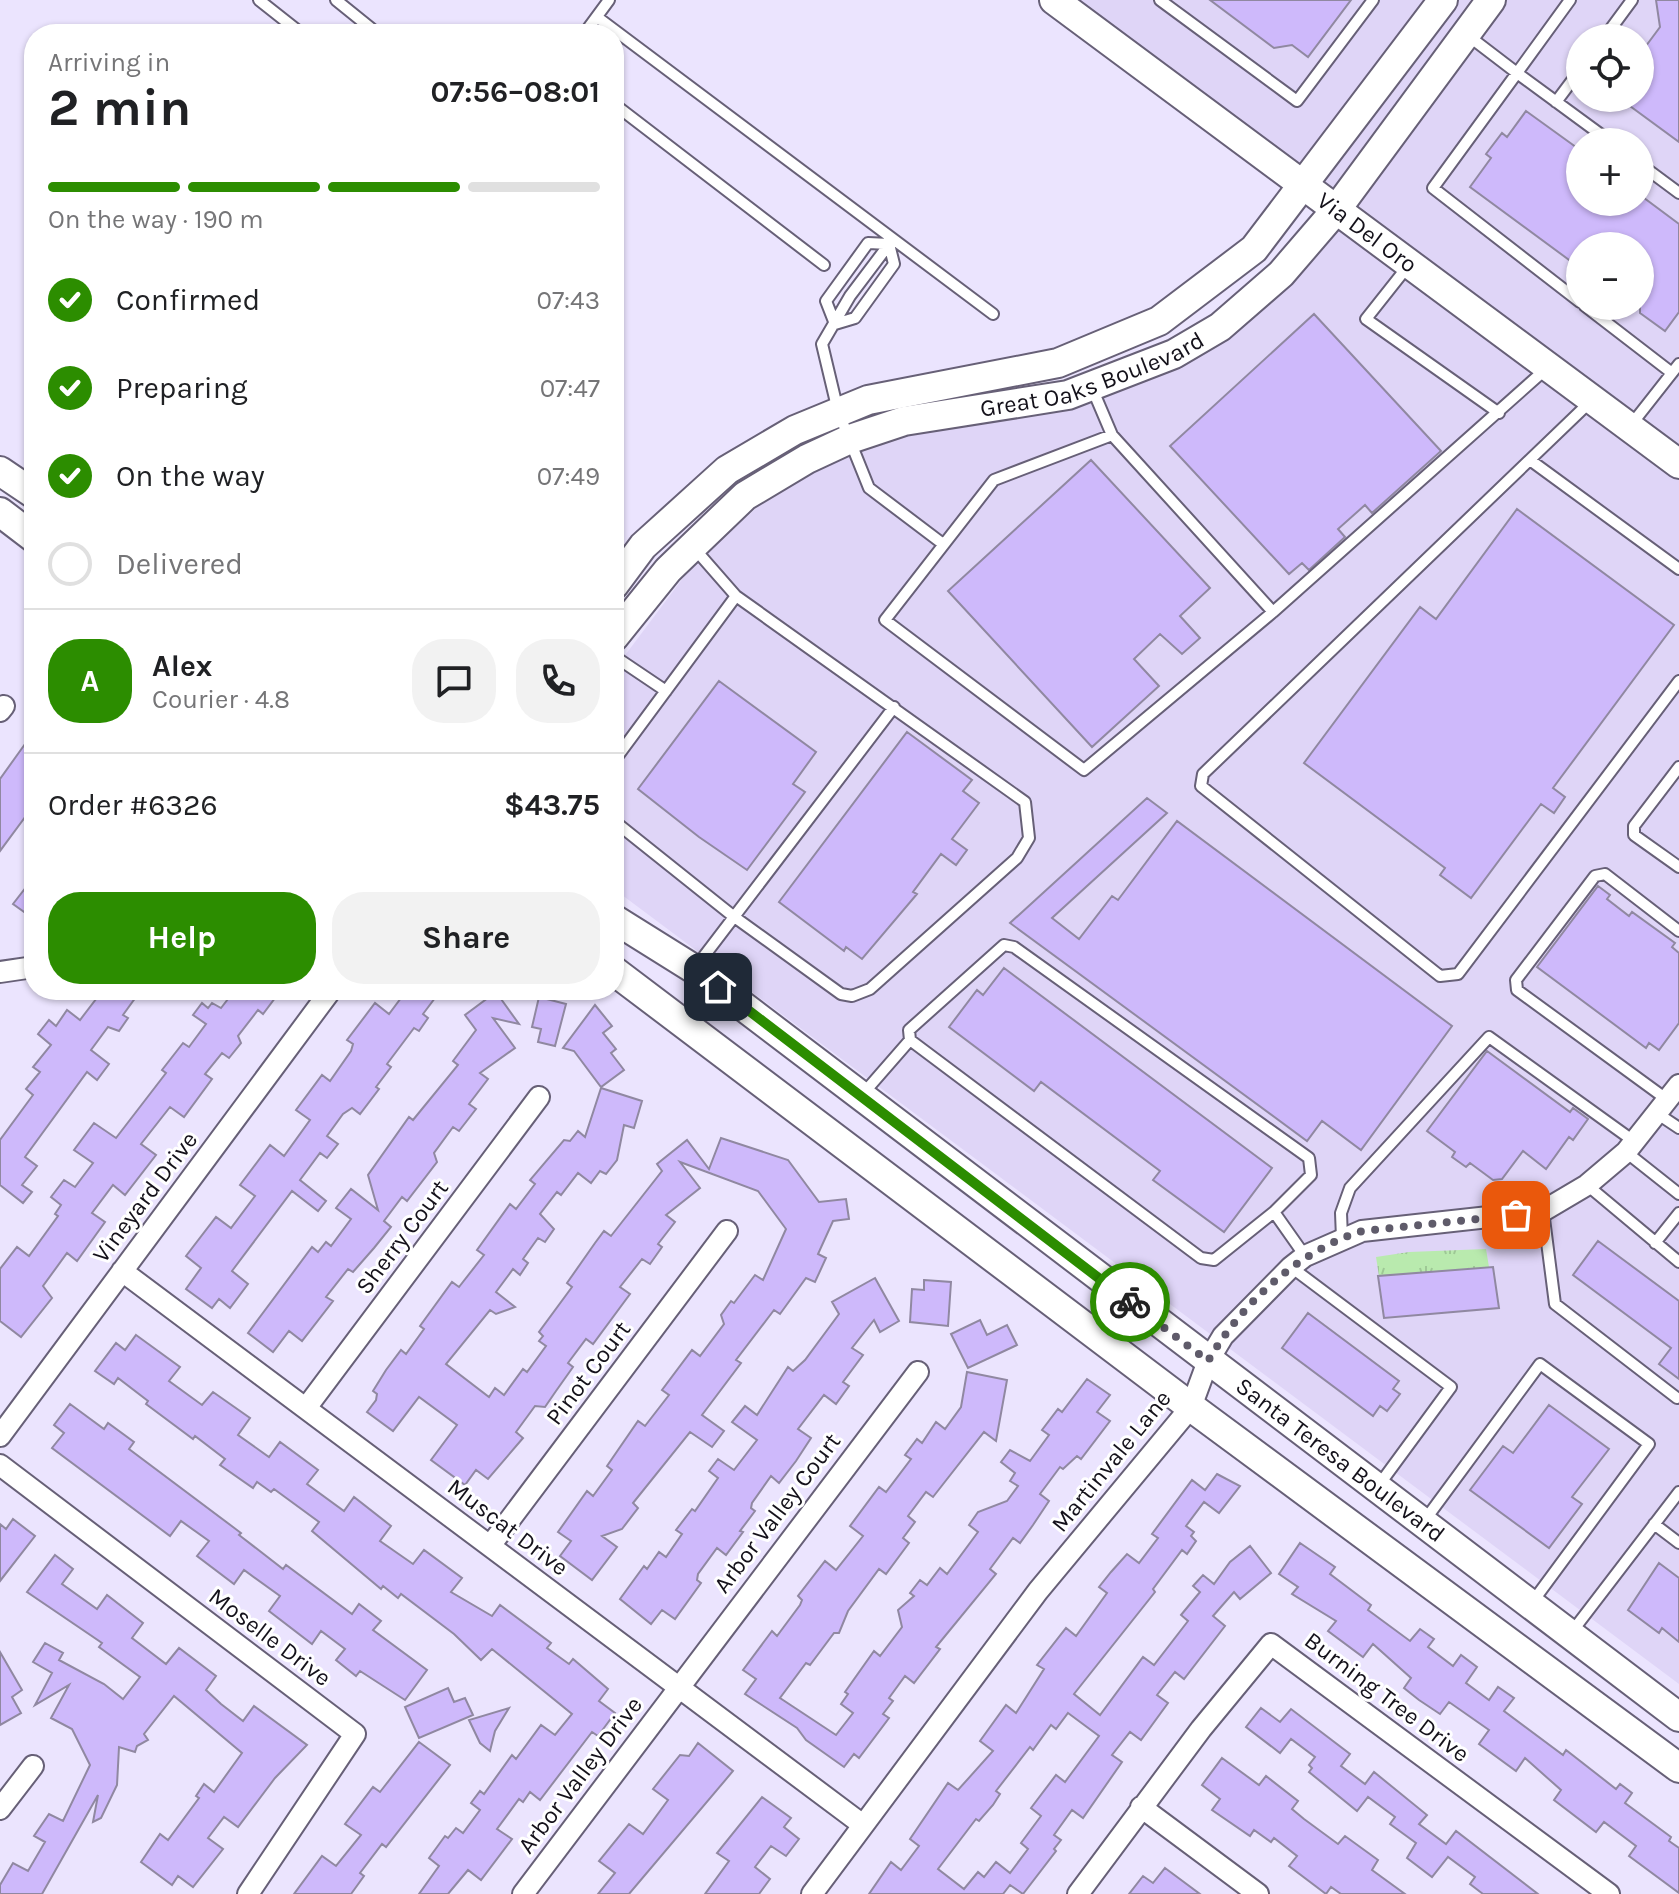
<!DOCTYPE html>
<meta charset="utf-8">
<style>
body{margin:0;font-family:Karla,sans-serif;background:#f2f2f2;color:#202124;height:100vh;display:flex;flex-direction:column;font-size:30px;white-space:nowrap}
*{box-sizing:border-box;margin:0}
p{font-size:26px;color:#757577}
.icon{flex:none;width:44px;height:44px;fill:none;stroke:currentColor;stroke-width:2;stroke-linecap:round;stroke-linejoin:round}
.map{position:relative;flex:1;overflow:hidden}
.panel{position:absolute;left:24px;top:24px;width:600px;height:976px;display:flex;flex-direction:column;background:#fff;border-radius:32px;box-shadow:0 2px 6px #0004}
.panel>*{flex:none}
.buttons{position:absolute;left:1566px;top:24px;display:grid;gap:16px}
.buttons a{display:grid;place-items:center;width:88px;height:88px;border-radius:50%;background:#fff;box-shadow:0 2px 6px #0004;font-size:40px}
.pin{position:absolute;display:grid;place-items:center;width:68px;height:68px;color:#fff;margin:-34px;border-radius:16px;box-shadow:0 4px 12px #0006}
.courier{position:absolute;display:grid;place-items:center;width:80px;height:80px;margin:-40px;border:6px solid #2c8d00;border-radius:50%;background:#fff;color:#222;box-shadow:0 2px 10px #0007}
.headline em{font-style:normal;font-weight:700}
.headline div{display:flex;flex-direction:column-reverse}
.headline{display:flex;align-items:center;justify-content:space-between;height:136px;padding:0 24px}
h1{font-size:52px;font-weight:700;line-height:60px}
.bar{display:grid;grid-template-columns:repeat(4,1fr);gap:12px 8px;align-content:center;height:96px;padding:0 24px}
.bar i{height:10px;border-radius:6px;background:#e0e0e0}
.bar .active{background:#2c8d00}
.bar p{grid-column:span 4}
.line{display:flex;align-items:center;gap:20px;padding:0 24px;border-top:2px solid #e0e0e0}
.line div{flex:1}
.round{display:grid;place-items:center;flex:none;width:84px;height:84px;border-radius:32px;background:#f2f2f2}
ol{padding:0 24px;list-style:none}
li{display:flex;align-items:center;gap:24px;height:88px}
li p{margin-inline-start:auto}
li .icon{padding:8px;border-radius:50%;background:#2c8d00;color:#fff;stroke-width:4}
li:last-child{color:#757577}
li i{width:44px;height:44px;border:4px solid #e0e0e0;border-radius:50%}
.cta{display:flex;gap:16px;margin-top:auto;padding:16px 24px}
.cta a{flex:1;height:92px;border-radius:32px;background:#2c8d00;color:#fff;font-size:32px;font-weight:700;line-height:92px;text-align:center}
.cta a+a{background:#f2f2f2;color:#202124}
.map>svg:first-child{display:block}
.built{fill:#dfd5f7;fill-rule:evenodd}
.grass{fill:url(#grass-tufts)}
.building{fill:#ceb9fb;stroke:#9088a1;stroke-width:2;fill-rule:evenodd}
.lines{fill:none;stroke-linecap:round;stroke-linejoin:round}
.lane-casing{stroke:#676077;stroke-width:14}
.street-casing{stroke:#676077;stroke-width:24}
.secondary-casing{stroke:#676077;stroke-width:32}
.lane{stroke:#fff;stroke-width:10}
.street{stroke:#fff;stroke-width:20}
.secondary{stroke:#fff;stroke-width:28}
.done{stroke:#5f5b6a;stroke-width:8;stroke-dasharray:0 14.4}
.route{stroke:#2c8d00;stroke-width:10}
.labels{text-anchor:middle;stroke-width:6;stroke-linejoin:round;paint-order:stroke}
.street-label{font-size:24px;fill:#14111a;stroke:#fff}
</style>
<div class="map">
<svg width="1679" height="1894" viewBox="0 0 1679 1894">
<defs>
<pattern id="grass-tufts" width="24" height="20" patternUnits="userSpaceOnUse" patternTransform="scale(2)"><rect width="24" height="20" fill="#b9eaae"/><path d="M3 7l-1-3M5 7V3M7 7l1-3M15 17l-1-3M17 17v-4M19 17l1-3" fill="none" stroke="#9ec895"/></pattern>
</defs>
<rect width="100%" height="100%" fill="#ebe4fe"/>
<path class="built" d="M1065 0H1679V1684L614 889V670L695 562 801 469 922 431 1093 403 1209 346 1341 227ZM1580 38H1640V98H1580ZM1580 142H1640V202H1580ZM1580 246H1640V306H1580Z"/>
<path class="grass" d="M1486 1249 1489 1267 1379 1276 1376 1257 1409 1252Z"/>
<path class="building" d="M1210 0H1351L1308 57 1292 45 1274 48Z
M1656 0H1679V142L1619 98H1640V54L1660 27Z
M1526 111 1580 150V202H1640V195L1679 224V312L1665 331 1640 313V246H1580V268L1470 187 1491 158 1486 154 1502 133 1507 137Z
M1314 314 1441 451 1372 513 1365 505 1338 529 1345 537 1309 570 1302 563 1289 574 1170 446Z
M1091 460 1210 588 1180 616 1200 638 1182 654 1160 634 1134 659 1159 686 1092 747 948 591Z
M1517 509 1674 625 1553 788 1565 797 1554 813 1541 804 1471 898 1440 875 1445 868 1304 763 1420 607 1436 619Z
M719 681 816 752 793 784 805 792 747 870 699 837 638 789Z
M907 732 972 780 963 791 979 803 952 839 967 850 956 865 941 854 913 892 917 894 862 959 846 947 844 951 779 902Z
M25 744 34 750V805L0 851V779Z
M1147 798 1167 813 1052 918 1079 939 1112 896 1118 900 1177 821 1452 1026 1361 1150 1322 1121 1307 1141 1010 923Z
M34 877V919L13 904Z
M1598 886 1610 895 1607 899 1629 916 1632 912 1675 943 1672 947 1679 953V1023L1659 1050 1649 1043 1646 1048 1537 967Z
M1004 968 1272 1168 1224 1232 1153 1180 1160 1171 1041 1082 1034 1091 949 1027 977 990 983 995Z
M103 990H141L123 1015 128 1018 119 1031 108 1027 91 1050 109 1064 97 1080 87 1072 25 1157 37 1166 22 1185 32 1192 23 1203 0 1185V1140L33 1095 26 1089 40 1072 33 1067 51 1045 38 1034 49 1020 56 1026 67 1010 80 1020Z
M235 990H281L263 1014 258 1010 238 1036 241 1043 229 1058 222 1053 205 1074 212 1079 184 1117 170 1107 141 1144 156 1155 125 1195 113 1185 92 1213 105 1222 77 1261 67 1253 43 1286 52 1298 21 1337 0 1321V1269L17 1247 29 1256 58 1216 55 1214 61 1205 51 1197 64 1180 75 1187 93 1163 74 1150 94 1123 116 1138 166 1073 162 1070 183 1043 189 1047 206 1024 193 1015 202 1003 208 1008 212 1003 221 1008Z
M407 990H441L423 1014 428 1018 419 1031 414 1028 387 1064 391 1067 376 1087 379 1089 360 1114 352 1108 343 1114 327 1136 338 1144 327 1158 320 1153 300 1180 326 1201 318 1211 292 1191 232 1271 248 1284 230 1308 219 1299 212 1308 186 1289 201 1268 186 1256 216 1217 231 1228 255 1196 240 1185 270 1145 284 1156 310 1120 296 1110 322 1075 330 1081 351 1051 353 1044 347 1040 375 1003 389 1014Z
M496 992 519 1024 493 1018 515 1048 480 1073 488 1079 469 1104 476 1109 459 1131 453 1127 434 1153 437 1162 407 1201 402 1197 384 1221 391 1227 374 1248 353 1272 348 1269 326 1297 333 1301 302 1341 289 1331 273 1352 248 1333 312 1247 318 1252 326 1242 331 1246 351 1219 336 1208 351 1189 378 1210 368 1175 409 1117 413 1120 458 1065 453 1061 476 1030 465 1015Z
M539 997 566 1004 555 1046 538 1042 541 1029 532 1027Z
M595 1005 612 1026 603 1033 616 1049 611 1053 624 1070 601 1087 574 1051 563 1048Z
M1487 1051 1570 1112 1573 1108 1588 1119 1573 1140 1569 1137 1546 1169 1523 1151 1502 1179 1493 1180 1470 1163 1466 1167 1452 1157 1455 1152 1427 1131Z
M601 1088 642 1101 634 1128 624 1125 617 1160 606 1174 600 1171 591 1183 578 1173 561 1195 557 1192 540 1214 554 1229 545 1242 538 1238 523 1259 528 1263 520 1275 513 1269 496 1292 515 1307 496 1314 490 1310 446 1364 489 1397 495 1388 504 1395 523 1369 527 1372 546 1346 539 1341 543 1336 539 1332 572 1287 567 1283 595 1243 604 1231 611 1236 662 1171 657 1164 687 1140 709 1169 721 1138 788 1160 819 1202 846 1199 849 1219 833 1221 818 1254 826 1258 815 1282 806 1278 780 1314 774 1310 736 1360 741 1363 702 1415 724 1431 712 1447 690 1432 633 1503 638 1508 622 1529 602 1536 617 1547 592 1580 560 1556 571 1541 558 1532 587 1491 593 1496 612 1470 607 1466 638 1421 645 1426 669 1395 662 1390 692 1350 700 1356 724 1324 721 1315 731 1301 734 1303 755 1275 763 1280 786 1229 758 1191 680 1162 700 1188 666 1215 675 1222 658 1244 662 1247 650 1264 642 1259 620 1287 630 1294 593 1344 586 1339 568 1363 573 1367 556 1391 545 1407 535 1406 516 1432 523 1438 488 1479 476 1470 465 1485 431 1460 457 1425 419 1397 393 1431 367 1412 376 1400 377 1394 373 1391 386 1370 401 1350 406 1354 424 1329 420 1326 452 1282 459 1287 484 1255 477 1250 510 1204 516 1209 535 1184 530 1180 564 1140 570 1141 578 1131 585 1137Z
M1598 1241 1679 1301V1379L1659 1364 1671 1348 1573 1275Z
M1493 1267 1499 1308 1384 1318 1378 1276Z
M875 1278 899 1321 880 1332 874 1320 852 1348 863 1355 843 1382 849 1386 836 1404 824 1395 798 1429 811 1438 796 1461 779 1483 771 1476 752 1503 751 1508 755 1511 740 1531 743 1532 726 1555 717 1548 698 1574 697 1580 701 1583 675 1619 662 1610 651 1624 620 1599 644 1566 647 1569 659 1552 666 1557 682 1534 676 1530 692 1509 695 1511 718 1478 709 1471 718 1459 734 1470 757 1440 732 1422 745 1406 757 1415 788 1367 793 1371 805 1360 839 1314 832 1302Z
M924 1280 951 1282 948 1326 910 1322 912 1289 924 1290Z
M1308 1313 1399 1381 1393 1389 1400 1394 1387 1411 1380 1406 1373 1416 1282 1348Z
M980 1320 987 1335 1007 1325 1017 1345 968 1368 951 1334Z
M136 1335 180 1367 169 1381 202 1405 213 1392 250 1418 238 1435 269 1457 280 1442 318 1470 307 1484 344 1511 354 1497 391 1526 380 1541 413 1564 424 1550 462 1578 451 1592 492 1616 500 1605 551 1643 547 1648 569 1664 573 1659 608 1689 599 1701 615 1713 598 1736 592 1732 540 1800 530 1792 523 1802 519 1799 497 1829 512 1839 481 1880 468 1870 448 1894H419L439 1866 429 1858 445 1836 448 1838 456 1828 463 1833 480 1810 471 1803 480 1791 484 1794 512 1755 516 1759 541 1725 555 1735 572 1714 492 1649 481 1660 454 1634 401 1594 398 1598 383 1586 381 1589 312 1531 319 1522 274 1489 271 1492 257 1482 253 1488 220 1465 225 1459 195 1436 193 1439 146 1404 148 1401 118 1378 114 1384 95 1371 116 1343 125 1350Z
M967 1372 1007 1380 996 1441 984 1432 933 1497 926 1492 908 1516 915 1522 903 1538 909 1543 886 1574 879 1569 848 1611 839 1633H834L810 1665 806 1663 780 1698 836 1735 853 1713 841 1704 848 1694 845 1692 874 1651 880 1656 902 1627 898 1610 914 1596 910 1593 920 1580 927 1585 940 1568 947 1574 978 1532 969 1525 978 1512 1007 1501 1018 1486 1010 1481 1015 1473 1001 1462 1010 1450 1030 1461 1049 1435 1042 1430 1058 1409 1062 1412 1087 1379 1110 1395 1097 1412 1110 1421 1081 1459 1077 1456 1063 1469 1060 1467 1040 1494 1049 1501 1033 1525 1020 1543 1013 1538 990 1569 996 1574 936 1647 940 1649 914 1683 905 1676 889 1698 893 1701 883 1714 889 1718 859 1758 854 1754 844 1767 806 1740 797 1728 745 1694 756 1679 743 1670 772 1631 777 1636 800 1605 802 1600 798 1596 825 1561 836 1570 863 1536 850 1526 879 1487 886 1492 911 1459 905 1455 917 1439 922 1443 936 1422 945 1429 961 1407Z
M70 1404 104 1429 108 1423 134 1442 129 1449 241 1533 239 1535 283 1569 286 1565 352 1614 359 1604 381 1621 373 1630 427 1670 405 1700 360 1671 356 1676 336 1660 345 1649 321 1631 312 1644 269 1611 280 1596 244 1570 234 1584 197 1556 209 1541 181 1521 170 1536 52 1448 64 1433 54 1425Z
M1549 1405 1609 1449 1572 1497 1582 1504 1549 1548 1470 1490 1503 1446 1513 1453Z
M1217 1474 1240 1486 1219 1513 1204 1502 1186 1526 1194 1532 1191 1536 1196 1541 1187 1554 1182 1550 1153 1589 1155 1592 1074 1694 1100 1715 1143 1657 1154 1665 1188 1621 1181 1615 1200 1592 1193 1586 1203 1575 1214 1584 1230 1562 1250 1546 1271 1573 1240 1599 1234 1592 1213 1616 1225 1626 1184 1679 1175 1672 1157 1695 1168 1703 1141 1740 1130 1732 1112 1755 1122 1762 1083 1818 1072 1810 1054 1835 1061 1840 1054 1849 1056 1851 1023 1894 1010 1885 1003 1894H869L891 1862 901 1870 919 1846 910 1839 948 1783 958 1790 993 1751 980 1741 1006 1705 1016 1713 1044 1669 1037 1665 1066 1628 1076 1636 1107 1593 1099 1587 1111 1572 1127 1554 1139 1563 1158 1538 1152 1534 1192 1480 1205 1490ZM1068 1713 1099 1736 1065 1782 1056 1775 1031 1808 1041 1816 1021 1843 1028 1849 1010 1873 996 1862 984 1877 978 1872 964 1889 938 1869 976 1819 979 1821 993 1805 1000 1794 996 1791 1030 1747 1033 1750 1051 1725 1056 1729Z
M13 1519 35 1536 0 1581V1524L6 1529Z
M1300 1543 1335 1567 1330 1574 1371 1605 1368 1610 1410 1641 1420 1629 1434 1639 1428 1647 1453 1666 1461 1655 1477 1667 1466 1683 1489 1700 1498 1687 1514 1698 1504 1711 1563 1755 1566 1750 1616 1789 1620 1784 1632 1793 1625 1803 1671 1837 1669 1841 1679 1848V1893L1629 1856 1636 1846 1604 1822 1596 1832 1554 1800 1561 1790 1525 1758 1516 1771 1479 1744 1489 1730 1449 1702 1440 1714 1419 1700 1404 1688 1411 1678 1373 1644 1363 1657 1328 1631 1336 1621 1292 1594 1298 1587 1279 1574Z
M55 1555 73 1569 62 1584 97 1609 107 1595 143 1623 132 1638 166 1664 179 1648 216 1676 206 1690 221 1704 243 1721 254 1706 307 1745 275 1778 238 1827 224 1817 208 1838 223 1849 193 1887 178 1876 172 1885 141 1862 160 1834 168 1840 199 1798 196 1796 204 1784 214 1792 242 1753 174 1696 144 1734 148 1740 137 1746 135 1752 119 1747 117 1785 101 1818 93 1822 98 1795 42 1894H0V1885L13 1863 28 1871 45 1842 34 1836 49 1814 63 1821 90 1765 72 1729 51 1718 69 1685 35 1705 52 1673 33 1662 45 1643 63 1653 59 1660 104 1684 123 1699 140 1677 99 1647 102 1643 27 1592Z
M1659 1563 1679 1578V1642L1662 1628 1659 1633 1628 1610Z
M0 1652 22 1690 12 1697 21 1713 0 1725Z
M448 1688 454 1702 465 1698 473 1715 419 1738 405 1707Z
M509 1708 495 1731 490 1751 480 1743 469 1720Z
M1261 1708 1280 1722 1291 1709 1350 1754 1341 1766 1365 1784 1374 1772 1427 1815 1419 1824 1446 1844 1456 1831 1538 1894H1483L1470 1884 1475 1877 1448 1857 1432 1877 1407 1858 1416 1843 1390 1824 1395 1817 1368 1797 1357 1811 1309 1772 1312 1768 1309 1765 1315 1757 1291 1739 1280 1753 1246 1727Z
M419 1742 450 1765 386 1847 382 1844 360 1873 364 1876 351 1894H294L322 1856 336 1866 361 1835 345 1824 373 1787 380 1792Z
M698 1743 733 1771 629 1894H598L615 1873 599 1861 629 1824 643 1834 668 1800 653 1789 680 1755 689 1756Z
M1222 1758 1259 1785 1266 1776 1298 1801 1292 1809 1304 1819 1338 1844 1345 1836 1378 1860 1372 1870 1405 1894H1341L1331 1887 1326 1894 1289 1866 1297 1856 1274 1838 1271 1842 1254 1830 1250 1836 1212 1810 1220 1799 1202 1785Z
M762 1797 791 1818 784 1827 799 1839 786 1856 771 1846 755 1867 770 1879 759 1894H705L729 1861 717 1853Z
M1165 1868 1200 1894H1129L1143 1876 1153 1883Z"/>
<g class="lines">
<defs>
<path id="lane" d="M259 0 302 34
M336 0 378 34
M1160 0 1297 101 1373 0
M597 17 993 314
M584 34 609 0
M1466 34 1517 73 1570 0
M1604 38 1632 0
M1556 102 1580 70
M614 104 824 265
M1640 164 1679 193
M893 239 850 296 822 344 838 411 869 488 943 544
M1408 266 1366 319 1499 413
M1580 302 1433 188 1517 73 1611 142
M1585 306 1672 373
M835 324 826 301 868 243 889 244
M835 324 855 318 894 264 889 244
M1092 388 1112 435 1273 612
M1591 401 1203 774 1201 786 1440 976 1458 974 1679 681
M1631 425 1679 364
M1112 435 994 480 885 620 1084 770 1273 612 1547 368
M1530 460 1679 569
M694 548 736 596
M614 656 666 691
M614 761 736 596 1025 802 1029 838 1017 858 870 989 852 996 841 994 733 916 614 821
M1679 767 1634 826V835L1679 867
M695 968 894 707
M862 1095 910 1040
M1669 1101 1517 990 1516 980 1595 876 1605 874 1679 931
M1658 1114 1679 1128
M1626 1152 1679 1194
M1587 1185 1679 1262
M1543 1211 1555 1304 1677 1398
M1274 1212 1311 1175 1309 1158 1014 947 1004 945 909 1030 910 1040 1201 1258 1214 1260 1274 1212 1305 1256
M1342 1238 1341 1213 1350 1188 1489 1037 1635 1142
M1655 1243 1679 1213
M1291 1267 1451 1387 1379 1485
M1425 1520 1540 1364 1649 1444 1531 1604
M1654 1524 1679 1543
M1571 1633 1679 1492"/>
<path id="street" d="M0 711 4 706
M0 972 34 967
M122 1271 863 1825
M306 1408 539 1097
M0 1436 331 990
M0 1465 355 1734 248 1894
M490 1546 727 1231
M1141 1807 1258 1894
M0 1809 33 1766
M523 1894 918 1372
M812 1894 1038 1591 1191 1407 1208 1361 1223 1336 1291 1267 1305 1256 1362 1231 1543 1211 1587 1185 1626 1152 1679 1085
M1078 1894 1201 1729 1271 1644 1609 1894"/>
<g id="secondary">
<path id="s1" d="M1054 0 1679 464"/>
<path d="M0 471 34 494"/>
<path d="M0 512 34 538"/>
<path d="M614 585 643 546 727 470 795 430 868 400 1058 363 1159 321 1254 249 1443 0"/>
<path id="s2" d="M614 637 668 570 745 496 807 459 850 439 904 421 1068 395 1174 354 1220 327 1281 274 1336 210 1491 0"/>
<path id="s3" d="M614 919 694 969 1679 1717"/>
<path d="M614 971 1191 1407 1679 1768"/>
</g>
</defs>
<use href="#lane" class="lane-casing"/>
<use href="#street" class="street-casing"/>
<use href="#secondary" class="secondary-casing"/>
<use href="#lane" class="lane"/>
<use href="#street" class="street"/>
<use href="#secondary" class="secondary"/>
</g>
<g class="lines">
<path class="done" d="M1130 1302 1208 1361C1242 1303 1297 1252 1362 1231L1516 1215"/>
<path class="route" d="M718 987 1130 1302"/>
</g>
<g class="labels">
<g class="street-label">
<text dy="8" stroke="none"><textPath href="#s1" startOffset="390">Via Del Oro</textPath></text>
<text dy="8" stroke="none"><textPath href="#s2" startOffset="564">Great Oaks Boulevard</textPath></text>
<text transform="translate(145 1197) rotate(-53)" y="8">Vineyard Drive</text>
<text transform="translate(402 1237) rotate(-53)" y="8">Sherry Court</text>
<text transform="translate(588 1373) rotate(-53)" y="8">Pinot Court</text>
<text transform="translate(1111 1461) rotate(-51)" y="8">Martinvale Lane</text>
<text dy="8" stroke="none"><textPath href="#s3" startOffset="906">Santa Teresa Boulevard</textPath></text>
<text transform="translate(777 1513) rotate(-53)" y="8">Arbor Valley Court</text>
<text transform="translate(508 1527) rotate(37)" y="8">Muscat Drive</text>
<text transform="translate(270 1637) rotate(37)" y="8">Moselle Drive</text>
<text transform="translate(1387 1697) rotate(37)" y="8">Burning Tree Drive</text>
<text transform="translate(580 1775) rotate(-53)" y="8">Arbor Valley Drive</text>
</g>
</g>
</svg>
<div class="buttons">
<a><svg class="icon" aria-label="locate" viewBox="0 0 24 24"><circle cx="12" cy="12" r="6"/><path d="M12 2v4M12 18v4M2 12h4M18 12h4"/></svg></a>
<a>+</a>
<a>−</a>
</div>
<div class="pin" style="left:1516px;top:1215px;background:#ea580c"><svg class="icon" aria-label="bag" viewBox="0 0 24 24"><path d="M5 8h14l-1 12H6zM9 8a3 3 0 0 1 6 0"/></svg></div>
<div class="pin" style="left:718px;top:987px;background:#1f2937"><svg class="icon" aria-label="home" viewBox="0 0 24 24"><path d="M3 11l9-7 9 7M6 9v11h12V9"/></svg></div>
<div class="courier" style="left:1130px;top:1302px"><svg class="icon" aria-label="bike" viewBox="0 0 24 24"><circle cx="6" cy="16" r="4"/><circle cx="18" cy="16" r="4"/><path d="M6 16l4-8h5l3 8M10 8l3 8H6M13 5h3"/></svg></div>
<section class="panel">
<div class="headline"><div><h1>2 min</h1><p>Arriving in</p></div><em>07:56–08:01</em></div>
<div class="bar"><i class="active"></i><i class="active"></i><i class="active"></i><i></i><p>On the way · 190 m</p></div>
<ol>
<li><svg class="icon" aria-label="check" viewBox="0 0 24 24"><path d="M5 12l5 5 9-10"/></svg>Confirmed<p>07:43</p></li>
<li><svg class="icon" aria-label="check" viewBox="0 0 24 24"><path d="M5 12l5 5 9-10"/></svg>Preparing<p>07:47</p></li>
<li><svg class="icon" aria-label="check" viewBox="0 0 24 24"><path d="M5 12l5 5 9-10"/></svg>On the way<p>07:49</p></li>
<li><i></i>Delivered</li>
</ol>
<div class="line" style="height:144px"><b class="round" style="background:#2c8d00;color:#fff">A</b><div><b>Alex</b><p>Courier · 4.8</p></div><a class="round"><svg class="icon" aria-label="chat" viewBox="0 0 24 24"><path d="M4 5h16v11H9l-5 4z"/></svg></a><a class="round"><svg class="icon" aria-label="phone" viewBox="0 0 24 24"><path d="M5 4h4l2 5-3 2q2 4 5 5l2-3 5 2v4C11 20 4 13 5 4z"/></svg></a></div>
<div class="line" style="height:104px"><div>Order #6326</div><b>$43.75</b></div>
<div class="cta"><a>Help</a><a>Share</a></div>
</section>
</div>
